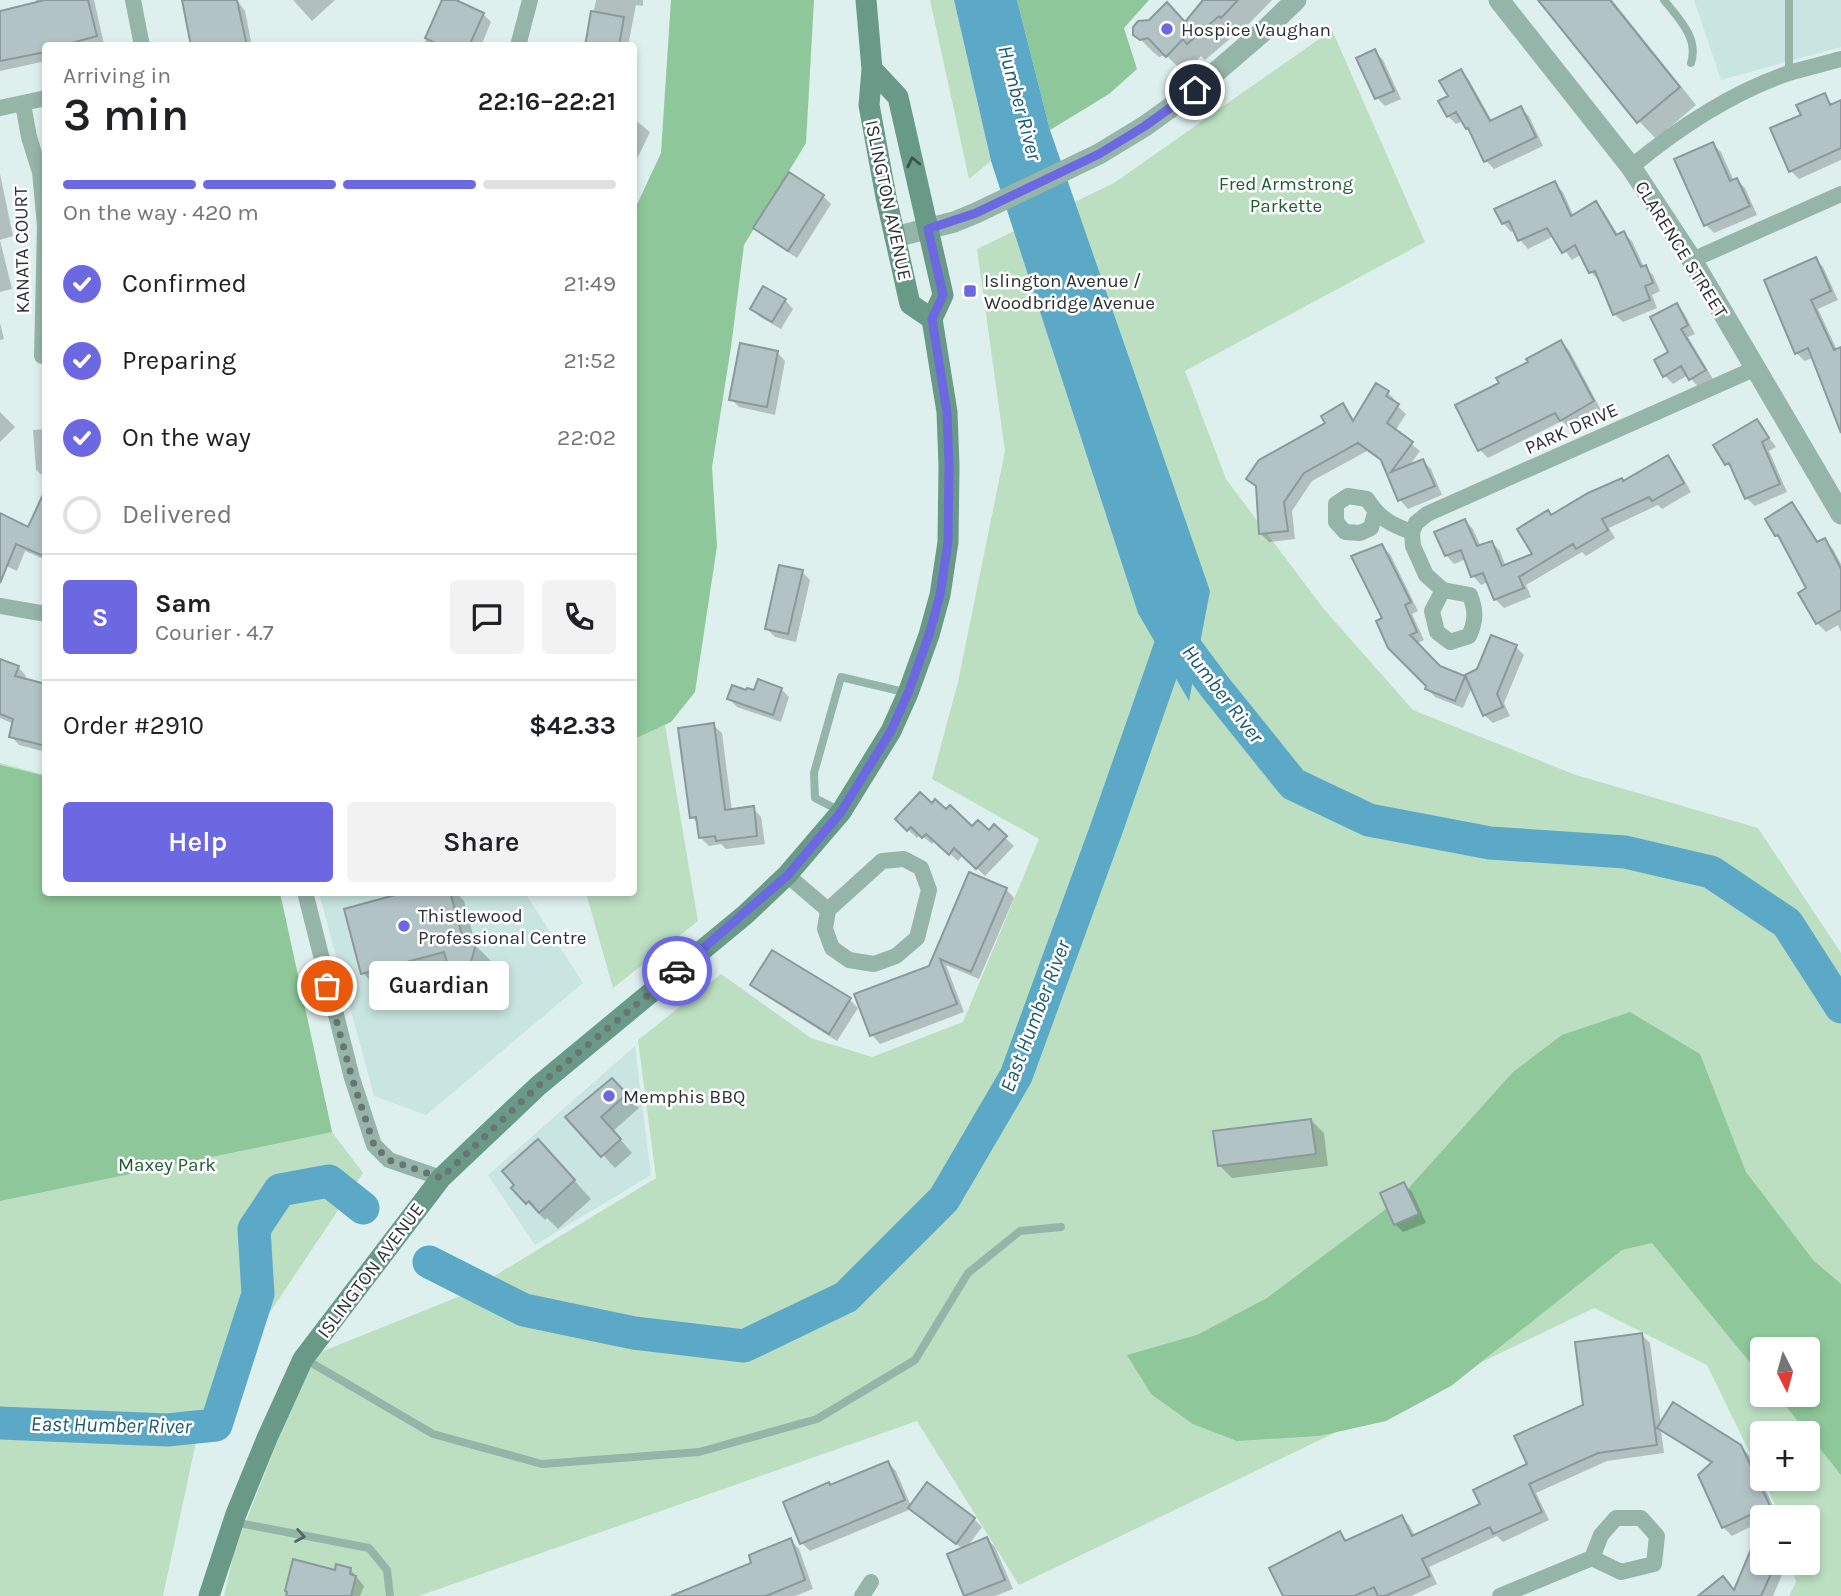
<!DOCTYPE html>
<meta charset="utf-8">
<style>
body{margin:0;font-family:Karla,sans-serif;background:#f2f2f2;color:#202124;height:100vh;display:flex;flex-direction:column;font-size:26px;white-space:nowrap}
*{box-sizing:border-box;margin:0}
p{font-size:23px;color:#757577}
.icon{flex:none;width:38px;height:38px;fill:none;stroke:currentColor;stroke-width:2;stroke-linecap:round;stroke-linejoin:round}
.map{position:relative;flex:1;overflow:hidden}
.sheet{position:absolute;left:42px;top:42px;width:595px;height:854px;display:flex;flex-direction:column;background:#fff;border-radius:7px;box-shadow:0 4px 10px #0003}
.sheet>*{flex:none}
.needle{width:46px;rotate:174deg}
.fabs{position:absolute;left:1750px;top:1337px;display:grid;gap:14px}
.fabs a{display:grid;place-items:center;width:70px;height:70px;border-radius:7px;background:#fff;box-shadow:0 4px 10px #0003;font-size:35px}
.pin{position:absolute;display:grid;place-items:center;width:60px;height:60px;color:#fff;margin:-30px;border:4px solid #fff;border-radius:50%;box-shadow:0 2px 7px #0007}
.courier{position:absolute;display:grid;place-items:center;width:70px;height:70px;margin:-35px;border:5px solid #6c68e2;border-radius:50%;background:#fff;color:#222;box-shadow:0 2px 9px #0007}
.bubble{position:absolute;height:49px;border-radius:7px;background:#fff;box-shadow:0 4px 10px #0003;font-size:23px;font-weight:600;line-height:49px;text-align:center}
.overview em{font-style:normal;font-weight:600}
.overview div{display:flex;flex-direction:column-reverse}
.overview{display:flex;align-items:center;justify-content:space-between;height:119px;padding:0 21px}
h1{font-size:46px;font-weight:600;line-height:52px}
.bar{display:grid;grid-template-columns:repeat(4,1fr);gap:10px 7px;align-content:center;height:84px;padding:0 21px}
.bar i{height:9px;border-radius:5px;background:#e0e0e0}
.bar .selected{background:#6c68e2}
.bar p{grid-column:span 4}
.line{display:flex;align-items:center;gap:18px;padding:0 21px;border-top:2px solid #e0e0e0}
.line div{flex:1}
.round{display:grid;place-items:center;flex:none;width:74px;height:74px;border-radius:7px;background:#f2f2f2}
ol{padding:0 21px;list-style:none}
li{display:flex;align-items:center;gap:21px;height:77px}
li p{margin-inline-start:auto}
li .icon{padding:7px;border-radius:50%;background:#6c68e2;color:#fff;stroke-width:4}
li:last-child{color:#757577}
li i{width:38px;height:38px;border:4px solid #e0e0e0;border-radius:50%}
.cta{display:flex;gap:14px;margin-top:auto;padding:14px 21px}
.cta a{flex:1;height:80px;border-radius:7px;background:#6c68e2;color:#fff;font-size:28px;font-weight:600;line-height:80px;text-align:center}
.cta a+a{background:#f2f2f2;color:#202124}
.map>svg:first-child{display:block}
.built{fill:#c9e5e1}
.green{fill:#bcdfc2;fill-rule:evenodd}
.forest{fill:#8ec799}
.water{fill:#5ba9c7}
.shadow{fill:#0003}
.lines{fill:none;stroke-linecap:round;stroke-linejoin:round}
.river{stroke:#5ba9c7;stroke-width:33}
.building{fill:#b2c3c6;stroke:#89999c;stroke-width:2}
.service{stroke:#95b5a8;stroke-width:8}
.minor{stroke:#95b5a8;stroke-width:16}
.tertiary{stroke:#95b5a8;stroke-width:21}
.secondary{stroke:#699a88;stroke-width:21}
.oneway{stroke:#3e514b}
.oneway2{stroke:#556661}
.done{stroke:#6a7473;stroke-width:7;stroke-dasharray:0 12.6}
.route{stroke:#6c68e2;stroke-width:9}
.poi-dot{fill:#6c68e2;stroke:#fff;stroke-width:2.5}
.labels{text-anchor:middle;stroke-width:5;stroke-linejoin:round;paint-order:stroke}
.poi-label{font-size:19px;fill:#2b3231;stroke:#fff;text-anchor:start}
.park-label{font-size:19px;fill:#1f5c31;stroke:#fff}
.street-label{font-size:19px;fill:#2b3231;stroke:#fff}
.water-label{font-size:21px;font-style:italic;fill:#1c5a6f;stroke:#fff}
</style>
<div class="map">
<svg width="1841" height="1596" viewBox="0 0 1841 1596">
<rect width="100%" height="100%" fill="#def0ee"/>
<path class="built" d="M1694 0H1841V47L1721 80Z
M319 893H525L583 983 426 1115 374 1096Z
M635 1046 651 1175 535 1245 488 1175Z"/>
<path class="green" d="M930 0H954L991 161 969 179Z
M1332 30 1425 242 1185 371 1226 479 1323 608 1413 710 1576 775 1758 828 1841 953V1596H1789L1796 1582 1791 1563H1808V1517H1781L1763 1479H1808V1433H1762V1478L1707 1365 1594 1308 1019 1585 917 1421 419 1596H224L234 1552 311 1356 463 1295 656 1178 638 1040 721 974 811 1038 872 1057 963 1022 1039 839 932 779 958 682 1005 451 977 249 1114 183ZM1762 1349H1808V1395H1762Z
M634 705 662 707 698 921 613 988 586 893 634 892Z
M0 763 41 774 45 765 46 892 280 893 332 1132 363 1173 202 1414 163 1596H0Z"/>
<path class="forest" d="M671 0H814L806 143 744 245 731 347 712 467 717 546 695 692 671 722 634 739V211L661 153Z
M1017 0H1149L1124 28 1137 69 1109 94 1050 130Z
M0 765 45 776 46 892 280 893 332 1132 0 1201Z
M1630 1012 1700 1054 1746 1172 1813 1260 1841 1284V1475L1777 1395H1808V1349H1762V1377L1652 1243 1622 1250 1451 1386 1386 1421 1319 1436 1237 1441 1193 1424 1151 1394 1127 1355 1197 1335 1267 1298 1398 1200 1513 1072 1562 1035Z"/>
<path class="water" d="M954 0H1017L1050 130 1210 591 1189 701 1138 613 991 161Z"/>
<path class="shadow" d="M36 0H94L104 44 46 46V61L0 71V13L37 4Z
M182 0H237L245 11 252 46H192Z
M293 0H335L312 21Z
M444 0H452L483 14 491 22 481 46H423Z
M596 0H643V6L636 5 628 46H587Z
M1206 0H1272L1239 34 1238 32 1205 60 1201 56 1184 73 1166 55 1159 57 1153 52 1135 34 1186 24Z
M1540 0H1612L1696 105 1656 139 1639 121Z
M1374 51 1383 60 1401 99 1385 106 1377 98Z
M1461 71 1469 80 1492 121 1520 108 1529 116 1543 146 1494 169 1486 161 1472 133 1463 121 1456 124 1448 116 1450 97Z
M1824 95 1833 105 1841 101V160L1799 179 1791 171 1803 116Z
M634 119 650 132 634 165Z
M1713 144 1721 152 1734 181 1737 180 1745 188 1757 215 1714 233 1706 225Z
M0 174 13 236 0 240Z
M1554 183 1563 192 1574 217 1595 204 1604 212 1618 235 1623 233 1632 241 1644 267 1653 275 1660 291 1652 295 1657 308 1623 322 1614 314 1599 281 1591 272 1582 254 1572 260 1554 236 1528 249 1520 240 1515 230 1511 232 1503 223Z
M823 196 831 204 797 258 763 236 755 228Z
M0 240 12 289 0 292Z
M1815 259 1823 267 1838 300 1818 309 1837 350 1841 349V428L1814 357 1805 361 1796 353Z
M785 300 793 309 781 329 760 317 752 309Z
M1676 305 1684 313 1695 334 1688 337 1713 379 1699 388 1688 375 1673 384 1665 376 1670 352Z
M0 323 4 339 0 340Z
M1561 342 1569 350 1601 410 1569 428 1562 421 1488 458 1480 450 1501 384Z
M777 352 785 361 775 415 739 407 731 399Z
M1388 393 1396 401 1395 404 1406 414 1395 431 1420 451 1409 466 1423 461 1431 469 1442 495 1408 509 1400 500 1384 462 1367 451 1312 481 1292 511 1295 539 1269 542 1261 534 1256 487 1248 479 1327 424 1343 405 1355 421Z
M0 412 15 427 0 442Z
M1756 421 1776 447 1769 451 1787 492 1755 506 1746 498 1735 472 1727 464Z
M46 429V478H45L36 470 33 430Z
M1668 458 1676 466 1691 492 1662 509 1658 505 1609 528 1615 538 1586 556 1582 552 1526 585 1531 597 1504 608 1495 599 1488 582 1481 585 1473 576 1466 559 1454 564 1446 555 1465 521 1473 529 1481 547 1492 543 1500 551 1506 567 1534 555 1552 517 1624 482Z
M1791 504 1800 513 1819 543 1824 540 1833 549 1841 564V632L1838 625 1826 632 1817 623 1801 594 1809 589 1784 543 1777 535Z
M46 507V560L25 551 17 571 0 563V515L29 529Z
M1381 546 1390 554 1418 611 1412 614 1424 640 1416 644 1439 667 1464 677 1471 684 1516 647 1524 655 1504 703 1510 716 1493 723 1484 715 1472 687 1463 708 1435 697 1427 688 1428 685 1384 619Z
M802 572 810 580 796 642 775 637 767 629Z
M0 660 18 667 26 676 25 681 46 686V752L19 745 11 736 14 724 0 718Z
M781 689 789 697 781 722 737 707 729 699 747 692Z
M713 725 722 733 732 811 753 808 761 817 765 844 726 849 721 844 709 846 700 837 699 824 692 817Z
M932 805 972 828 989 832 994 827 1014 846 985 876 963 855 958 861 935 840 932 844 920 834 917 838 897 819Z
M1006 889 1014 898 979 979 946 965 964 1012 880 1044 872 1035 857 995 930 968Z
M412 892H456L464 901 476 946 492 962 488 979 479 989 470 992 451 972 380 991 363 973Z
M752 985 850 1000 858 1008 837 1041 761 993Z
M625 1093 639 1108 613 1131 632 1153 615 1168 568 1117Z
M1311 1120 1324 1133 1328 1166 1232 1178 1219 1165Z
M555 1159 591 1199 558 1229 547 1218 545 1220 513 1188Z
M1404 1184 1412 1192 1426 1223 1403 1232 1395 1224Z
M1642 1335 1650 1343 1661 1425 1740 1446 1749 1455 1777 1514 1762 1517V1521L1732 1536 1723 1527 1712 1464 1661 1430 1664 1453 1607 1461 1536 1493 1549 1520 1503 1542 1497 1536 1429 1567 1437 1584 1411 1596H1285L1340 1534 1348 1542 1402 1517 1410 1526 1415 1536 1482 1505 1529 1465 1585 1406Z
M888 1463 896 1471 911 1506 974 1519 982 1527 967 1547 987 1539 995 1547 1013 1589 995 1596H966L949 1555 963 1549 911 1509 810 1551 802 1543 831 1487Z
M1762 1527V1563H1787L1773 1596H1700L1723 1578 1735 1591Z
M791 1540 799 1549 813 1589 795 1596H682L753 1564Z
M350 1569 364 1586 360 1596H288L336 1573Z"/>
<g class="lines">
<path class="river" d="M1173 624 1175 633 1215 687 1293 784 1369 820 1490 843 1625 852 1711 872 1787 923 1841 1007
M429 1262 524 1310 634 1333 744 1346 846 1297 944 1199 1016 1076 1106 830 1175 633
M0 1423 167 1430 216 1425 258 1294 254 1229 280 1190 329 1181 363 1208"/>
</g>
<path class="building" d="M45 0H88L97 36 61 46H46V52L0 61V11Z
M182 0H237L247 46H191Z
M442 0H456L484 13 469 46H441L425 38Z
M1203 0H1238L1221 18 1219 16 1187 44 1183 39 1166 57 1148 38 1140 40 1133 35V27L1138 21 1149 20 1167 2 1185 22Z
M1538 0H1610L1680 87 1637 123Z
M591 11 624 17 619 46H585Z
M1375 49 1394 91 1375 99 1356 58Z
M1461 69 1490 121 1521 106 1536 137 1484 162 1468 128 1466 129 1456 112 1447 117 1438 101 1448 96 1439 81Z
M1825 93 1830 105 1841 100V148L1789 172 1770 128 1801 115 1796 105Z
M1713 142 1730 181 1737 178 1750 206 1704 226 1674 159Z
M789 172 824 195 788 251 753 228Z
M1555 181 1571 216 1596 201 1616 235 1624 231 1641 267 1646 265 1653 283 1645 286 1650 300 1613 315 1595 271 1589 273 1575 245 1562 253 1547 228 1518 241 1509 221 1502 224 1494 209Z
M1816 257 1831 291 1811 300 1834 350 1841 347V433L1808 348 1795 354 1764 280Z
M763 286 786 299 772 322 750 309Z
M1677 303 1688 325 1681 329 1706 370 1689 380 1681 366 1663 377 1654 360 1668 352 1650 317Z
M1561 340 1594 401 1560 421 1555 413 1478 451 1455 405 1499 383 1496 378 1528 362 1526 359Z
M740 343 778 351 767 407 729 400Z
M1376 383 1389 391 1386 396 1399 404 1387 423 1413 442 1391 472 1423 459 1435 486 1398 501 1381 460 1358 443 1304 473 1284 502 1288 531 1259 534 1256 486 1246 479 1256 464 1259 460 1325 423 1321 416 1343 403 1353 421Z
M1757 419 1769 438 1762 442 1780 484 1745 499 1729 463 1725 465 1713 445Z
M1668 455 1684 483 1652 501 1649 497 1602 519 1608 530 1576 549 1573 544 1519 577 1524 588 1494 600 1483 573 1471 577 1461 550 1445 556 1434 532 1465 519 1477 546 1492 541 1502 566 1532 554 1517 529 1548 510 1551 515 1588 493 1622 478 1623 481Z
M46 488V557L16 544 0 583V513L28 527Z
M1792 502 1817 542 1825 538 1841 569V610L1816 624 1798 593 1806 588 1778 535 1775 536 1765 519Z
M1382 544 1411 602 1405 605 1417 632 1410 635 1440 666 1465 676 1455 701 1425 689 1426 686 1388 648 1376 621 1382 618 1351 556Z
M779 565 803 570 788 634 765 629Z
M1491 635 1517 645 1497 694 1503 707 1483 716 1465 675 1477 669Z
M0 659 19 666 15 676 46 684V746L9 737 13 719 0 714Z
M758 679 782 688 773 715 727 699 732 685 746 690 747 688 754 690Z
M714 723 725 810 754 806 757 836 716 841 715 836 699 838 696 817 690 818 678 728Z
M920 792 932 803 935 799 946 809 950 805 972 826 978 820 989 830 994 824 1007 836 976 869 954 848 949 855 926 834 922 838 911 827 907 831 895 819Z
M969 872 1007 888 971 972 940 959 957 1004 870 1036 854 994 929 966Z
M406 892H450L465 946 476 943 471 962 464 970 451 975 444 952 361 974 344 909Z
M772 950 851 998 829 1034 750 985Z
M612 1078 627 1094 601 1117 621 1139 601 1157 565 1117Z
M1311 1119 1316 1154 1218 1166 1213 1131Z
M538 1139 575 1180 539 1213 529 1201 526 1204 511 1188 514 1185 502 1171Z
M1404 1182 1419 1214 1394 1225 1380 1193Z
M1642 1333 1657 1445 1598 1453 1529 1484 1542 1512 1493 1534 1490 1527 1422 1559 1430 1576 1385 1596H1378L1374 1587 1354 1596H1283L1269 1568 1340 1531 1345 1541 1402 1515 1412 1536 1480 1504 1473 1490 1527 1464 1514 1436 1583 1405 1575 1342Z
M1673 1402 1741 1445 1770 1506 1722 1528 1698 1475 1712 1462 1657 1428Z
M888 1461 905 1500 800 1544 783 1502 829 1482 830 1485Z
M927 1482 975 1518 956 1544 908 1508Z
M1762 1523V1563H1776L1761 1596H1698L1723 1576 1734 1590Z
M987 1537 1005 1580 964 1596 947 1554Z
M791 1538 805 1580 766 1596H671L751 1563 749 1555Z
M293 1559 335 1570 336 1564 351 1568 350 1574 356 1576 351 1596H286L287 1592 285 1591Z"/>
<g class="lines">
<path class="service" d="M1664 0C1679 19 1699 38 1691 63
M1789 73V0
M840 811 815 798 814 773 841 677 908 693
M305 1359 433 1434 542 1464 699 1452 817 1419 915 1360 968 1273 1020 1231 1061 1227
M234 1522 369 1548 387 1570 390 1596"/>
<path class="minor" d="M133 0 142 46
M518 46 530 0
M23 104 29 137 40 172 45 226 42 356
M0 108 46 98
M1631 167C1678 128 1730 93 1789 73 1806 68 1824 64 1841 59
M1692 260 1841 194
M1375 513 1371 528 1360 533 1345 532 1336 522V504L1348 496 1367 499C1379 518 1391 525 1412 532
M1443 590 1470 595C1476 611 1476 621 1469 636L1450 642 1437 632 1432 611 1443 590 1426 575 1413 546 1412 532 1416 523 1427 514 1754 369
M0 606 46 614
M904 859 921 868 929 890 917 938 896 956 874 964 849 960 832 948 825 929 828 910 882 861Z
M787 875 828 910
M305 892 352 1078 374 1145 389 1160 441 1178
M862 1596 871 1582
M1500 1596 1592 1558 1601 1535 1616 1518H1641L1657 1536 1654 1564 1621 1572 1592 1558"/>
<path class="tertiary" d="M1499 0 1631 167 1692 260 1841 514
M895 237 954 222 976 213 1099 154 1145 126 1195 90 1266 29 1296 0"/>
<path class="secondary" d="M866 0 872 69 869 105 886 197 910 304 932 319
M209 1596 236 1514 268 1436 303 1359 441 1178 538 1086 746 914 787 875 841 812 891 731 908 693 929 635 940 595 948 542 949 466 947 412 932 319 943 295 898 97 872 69"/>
</g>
<defs><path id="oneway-chevron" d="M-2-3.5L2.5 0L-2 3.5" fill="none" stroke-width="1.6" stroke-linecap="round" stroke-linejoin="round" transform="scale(1.75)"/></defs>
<use class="oneway" href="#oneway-chevron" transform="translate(913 162) rotate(-103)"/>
<use class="oneway2" href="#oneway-chevron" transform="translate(300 1536) rotate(10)"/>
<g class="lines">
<path class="done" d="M327 986 352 1078 374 1145 389 1160 441 1178 538 1086 677 971"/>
<path class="route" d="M677 971 788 875 841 812 891 731 908 693 929 635 940 595 948 542 949 466 947 412 932 319 943 295 928 229 976 213 1099 154 1145 126 1195 90"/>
</g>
<g class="poi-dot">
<circle cx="1167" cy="29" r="7"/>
<rect x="963" y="284" width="14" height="14" rx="3.5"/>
<circle cx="404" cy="926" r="7"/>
<circle cx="609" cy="1096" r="7"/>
</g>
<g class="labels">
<g class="poi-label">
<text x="1181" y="36">Hospice Vaughan</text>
<text x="984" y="287">Islington Avenue /<tspan x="984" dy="22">Woodbridge Avenue</tspan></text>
<text x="418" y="922">Thistlewood<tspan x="418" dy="22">Professional Centre</tspan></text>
<text x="623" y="1103">Memphis BBQ</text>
</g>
<g class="park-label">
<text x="1286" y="190">Fred Armstrong<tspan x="1286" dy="22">Parkette</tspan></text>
<text x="167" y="1171">Maxey Park</text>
</g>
<g class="street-label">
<text transform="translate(889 200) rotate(78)" y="7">ISLINGTON AVENUE</text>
<text transform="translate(1682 249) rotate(58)" y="7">CLARENCE STREET</text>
<text transform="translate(21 250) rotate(-91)" y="7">KANATA COURT</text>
<text transform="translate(1571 428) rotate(-24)" y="7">PARK DRIVE</text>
<text transform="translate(370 1270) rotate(-53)" y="7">ISLINGTON AVENUE</text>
</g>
<g class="water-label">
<text transform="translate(1020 103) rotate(75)" y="7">Humber River</text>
<text transform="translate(1223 694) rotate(52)" y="7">Humber River</text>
<text transform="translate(1035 1016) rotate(-69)" y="7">East Humber River</text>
<text transform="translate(111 1425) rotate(1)" y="7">East Humber River</text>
</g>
</g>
</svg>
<div class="fabs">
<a><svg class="needle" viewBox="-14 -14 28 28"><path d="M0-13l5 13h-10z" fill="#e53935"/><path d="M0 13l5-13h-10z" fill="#757577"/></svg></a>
<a>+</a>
<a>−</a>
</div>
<div class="pin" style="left:327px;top:986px;background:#ea580c"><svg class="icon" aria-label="bag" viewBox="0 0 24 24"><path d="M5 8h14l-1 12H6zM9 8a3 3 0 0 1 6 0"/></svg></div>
<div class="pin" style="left:1195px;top:90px;background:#1f2937"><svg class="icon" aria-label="home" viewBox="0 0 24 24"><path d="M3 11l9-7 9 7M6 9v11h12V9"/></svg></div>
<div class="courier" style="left:677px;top:971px"><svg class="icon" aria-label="car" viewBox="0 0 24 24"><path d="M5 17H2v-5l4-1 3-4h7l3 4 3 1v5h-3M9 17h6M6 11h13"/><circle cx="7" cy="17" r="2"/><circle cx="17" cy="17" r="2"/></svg></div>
<div class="bubble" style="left:369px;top:961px;width:140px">Guardian</div>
<section class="sheet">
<div class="overview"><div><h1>3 min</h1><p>Arriving in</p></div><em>22:16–22:21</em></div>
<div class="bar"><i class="selected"></i><i class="selected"></i><i class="selected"></i><i></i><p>On the way · 420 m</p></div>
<ol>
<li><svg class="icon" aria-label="check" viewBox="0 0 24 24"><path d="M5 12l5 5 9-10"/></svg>Confirmed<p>21:49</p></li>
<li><svg class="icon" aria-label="check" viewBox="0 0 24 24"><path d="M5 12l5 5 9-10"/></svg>Preparing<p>21:52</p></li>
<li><svg class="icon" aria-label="check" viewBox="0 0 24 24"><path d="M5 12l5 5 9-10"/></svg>On the way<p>22:02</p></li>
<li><i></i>Delivered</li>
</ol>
<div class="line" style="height:126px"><b class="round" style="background:#6c68e2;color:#fff">S</b><div><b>Sam</b><p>Courier · 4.7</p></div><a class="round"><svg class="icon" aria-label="chat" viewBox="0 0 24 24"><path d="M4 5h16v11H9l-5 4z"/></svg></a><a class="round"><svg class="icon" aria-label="phone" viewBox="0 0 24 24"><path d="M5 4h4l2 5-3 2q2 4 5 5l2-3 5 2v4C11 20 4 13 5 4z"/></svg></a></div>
<div class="line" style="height:91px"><div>Order #2910</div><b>$42.33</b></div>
<div class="cta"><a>Help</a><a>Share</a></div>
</section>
</div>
